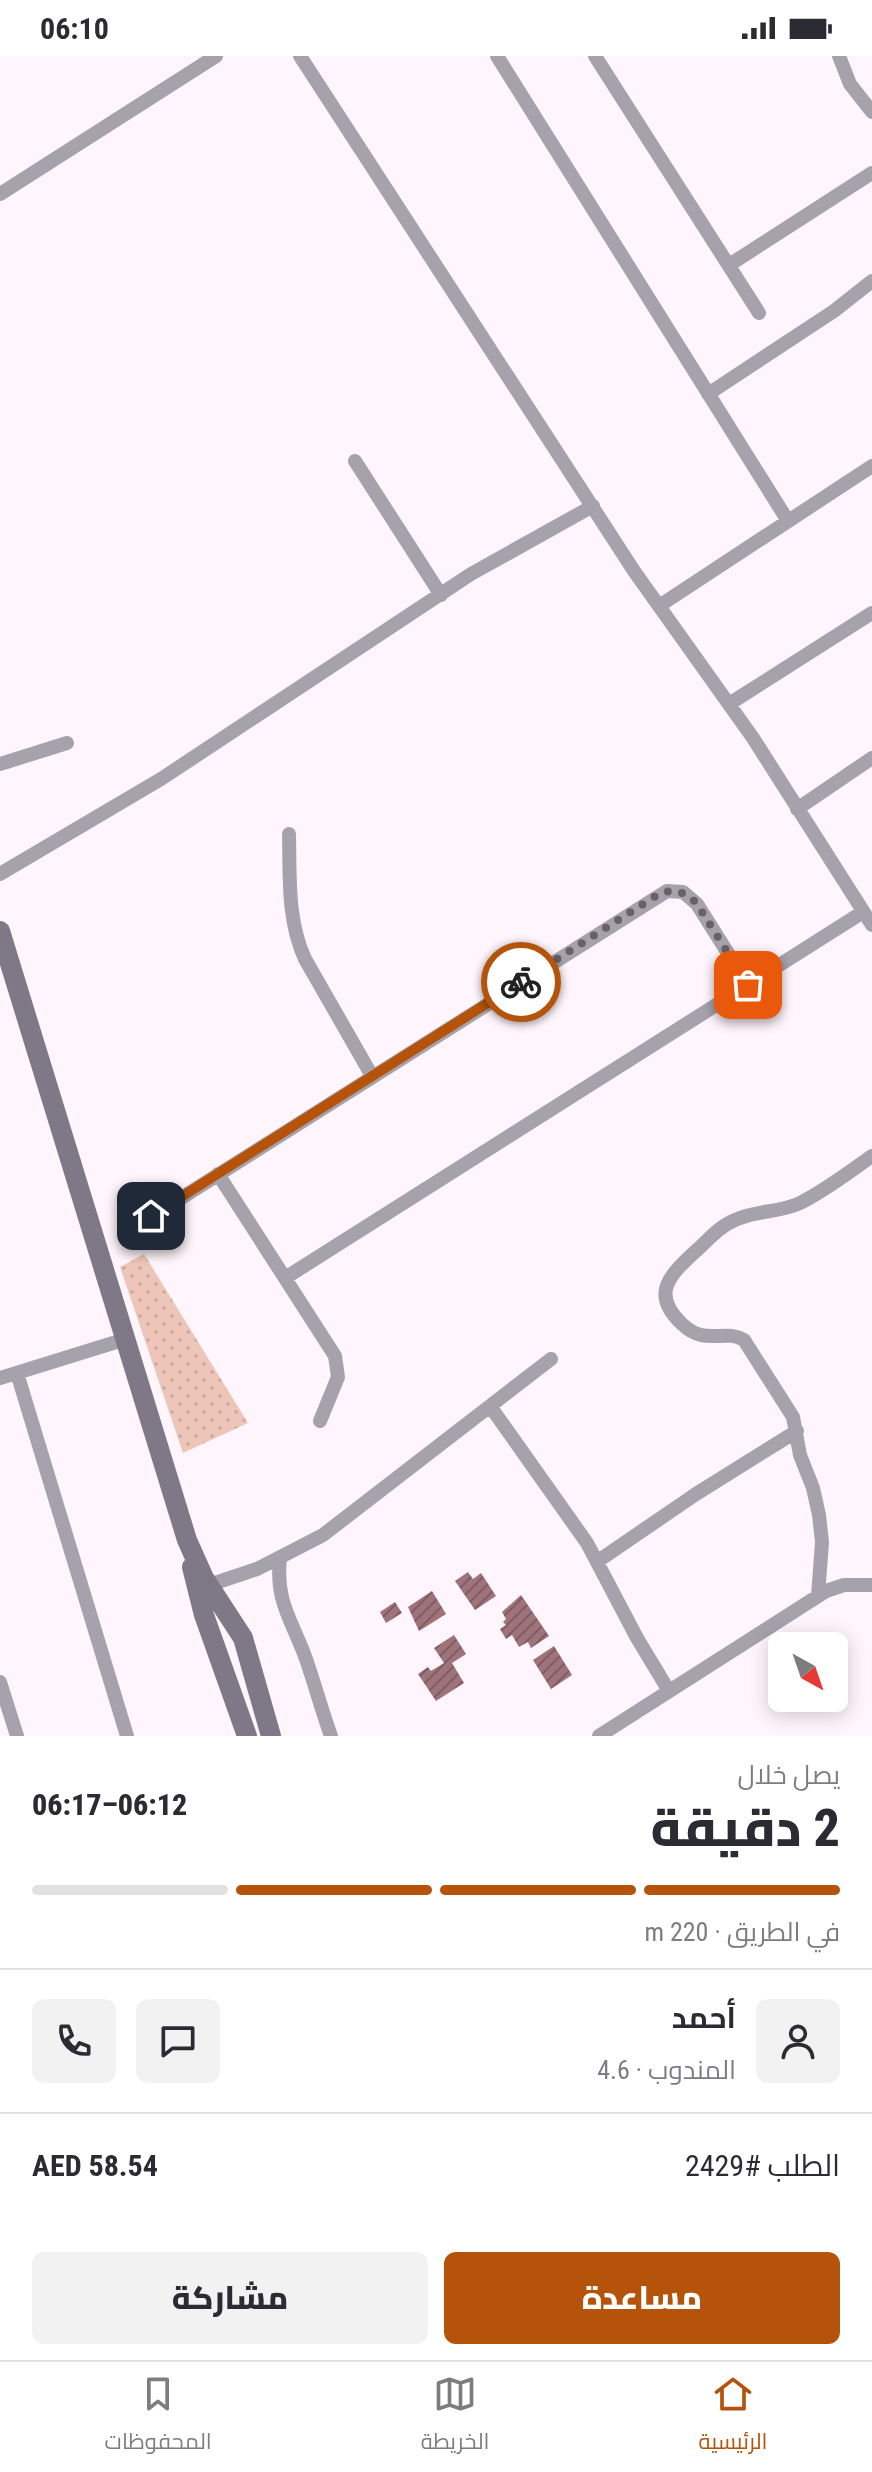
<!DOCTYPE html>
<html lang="ar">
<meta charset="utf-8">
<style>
body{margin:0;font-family:"Roboto Condensed",Cairo,sans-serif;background:#f2f2f3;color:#2b2b33;direction:rtl;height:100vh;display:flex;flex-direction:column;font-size:30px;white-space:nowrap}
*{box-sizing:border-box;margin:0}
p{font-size:26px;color:#7c7c81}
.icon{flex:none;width:44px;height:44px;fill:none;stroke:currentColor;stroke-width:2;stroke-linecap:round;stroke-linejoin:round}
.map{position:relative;height:1680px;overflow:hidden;direction:ltr}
.side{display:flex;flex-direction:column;background:#fff;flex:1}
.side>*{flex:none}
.needle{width:52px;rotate:140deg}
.buttons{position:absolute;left:768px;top:1576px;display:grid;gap:16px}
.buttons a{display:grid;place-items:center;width:80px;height:80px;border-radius:12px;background:#fff;box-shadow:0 4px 20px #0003;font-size:40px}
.pin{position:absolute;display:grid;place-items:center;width:68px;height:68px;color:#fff;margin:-34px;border-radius:16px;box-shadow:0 4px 12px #0006}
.courier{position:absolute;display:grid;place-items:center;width:80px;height:80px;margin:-40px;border:6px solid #b45309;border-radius:50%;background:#fff;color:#222;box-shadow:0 2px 10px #0007}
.headline em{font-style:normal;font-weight:800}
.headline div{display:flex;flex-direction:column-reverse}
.headline{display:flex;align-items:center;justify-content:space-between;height:136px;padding:0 32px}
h1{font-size:52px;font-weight:800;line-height:60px}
.bar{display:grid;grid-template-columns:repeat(4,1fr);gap:12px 8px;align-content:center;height:96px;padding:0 32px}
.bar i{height:10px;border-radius:6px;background:#e1e1e2}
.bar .current{background:#b45309}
.bar p{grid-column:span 4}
.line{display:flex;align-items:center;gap:20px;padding:0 32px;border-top:2px solid #e1e1e2}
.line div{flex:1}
.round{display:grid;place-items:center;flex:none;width:84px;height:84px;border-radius:12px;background:#f2f2f3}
.action{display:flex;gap:16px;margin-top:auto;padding:16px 32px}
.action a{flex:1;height:92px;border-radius:12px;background:#b45309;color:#fff;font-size:32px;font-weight:800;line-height:92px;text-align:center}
.action a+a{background:#f2f2f3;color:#2b2b33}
.status{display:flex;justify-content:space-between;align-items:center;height:56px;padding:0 40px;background:#fff;direction:ltr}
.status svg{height:22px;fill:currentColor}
.tabs{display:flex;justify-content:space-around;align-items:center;height:112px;border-top:2px solid #e1e1e2;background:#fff;font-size:22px;color:#7c7c81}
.tabs a{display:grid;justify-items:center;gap:4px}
.tabs .current{color:#b45309}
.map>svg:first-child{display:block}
.grass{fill:url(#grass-dots)}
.building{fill:url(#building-hatch)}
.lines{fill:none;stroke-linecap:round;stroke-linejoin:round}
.street{stroke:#a6a2ac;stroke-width:14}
.secondary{stroke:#7f7887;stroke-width:20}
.done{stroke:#6a6167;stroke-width:8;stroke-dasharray:0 14.4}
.route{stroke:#b45309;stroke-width:10}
</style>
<div class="status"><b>06:10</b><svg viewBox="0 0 49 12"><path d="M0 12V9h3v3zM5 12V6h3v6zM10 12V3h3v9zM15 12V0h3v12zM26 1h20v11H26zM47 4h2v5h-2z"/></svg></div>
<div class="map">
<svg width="872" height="1680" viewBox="0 0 872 1680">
<defs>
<pattern id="grass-dots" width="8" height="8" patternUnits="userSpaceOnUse" patternTransform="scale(2)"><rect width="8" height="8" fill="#eec6b9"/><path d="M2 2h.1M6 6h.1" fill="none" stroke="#cca99e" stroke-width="1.8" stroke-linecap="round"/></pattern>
<pattern id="building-hatch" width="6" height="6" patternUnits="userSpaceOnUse" patternTransform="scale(2)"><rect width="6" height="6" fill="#9e737a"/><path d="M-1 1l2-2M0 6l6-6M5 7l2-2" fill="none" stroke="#805d63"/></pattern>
</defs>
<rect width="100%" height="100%" fill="#fff5fc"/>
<path class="grass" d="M144 1198 248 1367 183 1397 120 1211Z"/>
<path class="building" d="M468 1516 473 1523 481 1517 496 1540 475 1554 455 1525Z
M432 1535 446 1558 419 1575 408 1551Z
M521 1539 549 1580 531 1592 528 1586 519 1591 512 1579 506 1583 500 1573 506 1569 503 1566 506 1563 502 1556Z
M395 1546 402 1557 386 1567 380 1556Z
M454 1579 466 1598 452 1607 464 1627 436 1645 418 1618 428 1611 431 1615 444 1607 434 1592Z
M554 1590 572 1619 551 1633 533 1604Z"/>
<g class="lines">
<path class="street" d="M300 0 634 515 753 682 872 869
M497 0 788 465
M595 0 759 257
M839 0 850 28 872 56
M0 138 216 0
M729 209 872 117
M708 338 834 255 872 225
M355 405 441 539
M659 550 872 410
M729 648 872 557
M0 708 67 687
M797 753 872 702
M289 778C290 820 287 864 305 903L372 1020
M0 818 161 723 471 518 593 450
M218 1118 335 1300 338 1321 320 1365
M129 1175 667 835 683 836 697 848 748 929
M285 1222 863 856
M17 1317 127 1680
M0 1322 126 1283
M490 1350 587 1487 637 1582 669 1635
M280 1503C275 1546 293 1566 306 1603 315 1629 322 1655 331 1680
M598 1505 696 1438 797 1375
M209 1529 257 1513 323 1479 551 1303
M818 1540 822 1486 819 1459 813 1432 800 1399 793 1361 744 1284C724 1272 706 1291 682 1268 649 1237 671 1218 697 1194 709 1183 720 1170 735 1164 756 1154 779 1157 800 1147 826 1134 849 1116 872 1100
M0 1626 17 1680
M599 1680 826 1535 844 1529H872"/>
<path class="secondary" d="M0 875 187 1484 204 1522 243 1582 271 1680
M192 1511 204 1559 247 1680"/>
</g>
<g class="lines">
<path class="done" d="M521 926 659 838C674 832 687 836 697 848L748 929"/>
<path class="route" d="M151 1160 521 926"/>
</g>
</svg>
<div class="buttons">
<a><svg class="needle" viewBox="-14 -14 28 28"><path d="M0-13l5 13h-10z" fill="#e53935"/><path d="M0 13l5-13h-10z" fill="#7c7c81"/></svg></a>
</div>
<div class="pin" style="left:748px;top:929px;background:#ea580c"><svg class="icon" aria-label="bag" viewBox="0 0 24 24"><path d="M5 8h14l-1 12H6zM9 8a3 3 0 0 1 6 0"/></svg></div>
<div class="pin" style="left:151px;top:1160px;background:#1f2937"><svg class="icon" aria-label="home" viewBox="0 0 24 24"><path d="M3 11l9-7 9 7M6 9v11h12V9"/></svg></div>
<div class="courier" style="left:521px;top:926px"><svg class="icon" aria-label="bike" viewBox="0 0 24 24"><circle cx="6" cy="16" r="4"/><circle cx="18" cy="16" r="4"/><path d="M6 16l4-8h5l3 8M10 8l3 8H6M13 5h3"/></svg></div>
</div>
<section class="side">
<div class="headline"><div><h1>2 دقيقة</h1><p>يصل خلال</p></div><em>06:12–06:17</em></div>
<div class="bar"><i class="current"></i><i class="current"></i><i class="current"></i><i></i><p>في الطريق · 220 m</p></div>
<div class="line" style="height:144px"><a class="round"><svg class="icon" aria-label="person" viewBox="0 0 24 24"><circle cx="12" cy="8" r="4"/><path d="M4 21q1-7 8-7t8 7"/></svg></a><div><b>أحمد</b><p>المندوب · 4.6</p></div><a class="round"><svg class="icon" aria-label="chat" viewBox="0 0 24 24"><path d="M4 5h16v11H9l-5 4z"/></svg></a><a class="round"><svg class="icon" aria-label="phone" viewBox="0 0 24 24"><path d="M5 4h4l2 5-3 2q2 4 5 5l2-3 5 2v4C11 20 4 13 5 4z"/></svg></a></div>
<div class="line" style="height:104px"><div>الطلب #2429</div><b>AED 58.54</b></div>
<div class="action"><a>مساعدة</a><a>مشاركة</a></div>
</section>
<nav class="tabs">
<a class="current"><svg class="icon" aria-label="home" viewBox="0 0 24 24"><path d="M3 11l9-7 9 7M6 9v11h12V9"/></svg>الرئيسية</a>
<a><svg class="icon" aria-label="map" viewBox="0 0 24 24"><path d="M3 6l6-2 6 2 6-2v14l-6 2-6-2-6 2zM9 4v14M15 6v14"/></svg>الخريطة</a>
<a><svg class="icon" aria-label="saved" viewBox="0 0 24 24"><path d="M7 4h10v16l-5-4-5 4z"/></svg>المحفوظات</a>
</nav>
